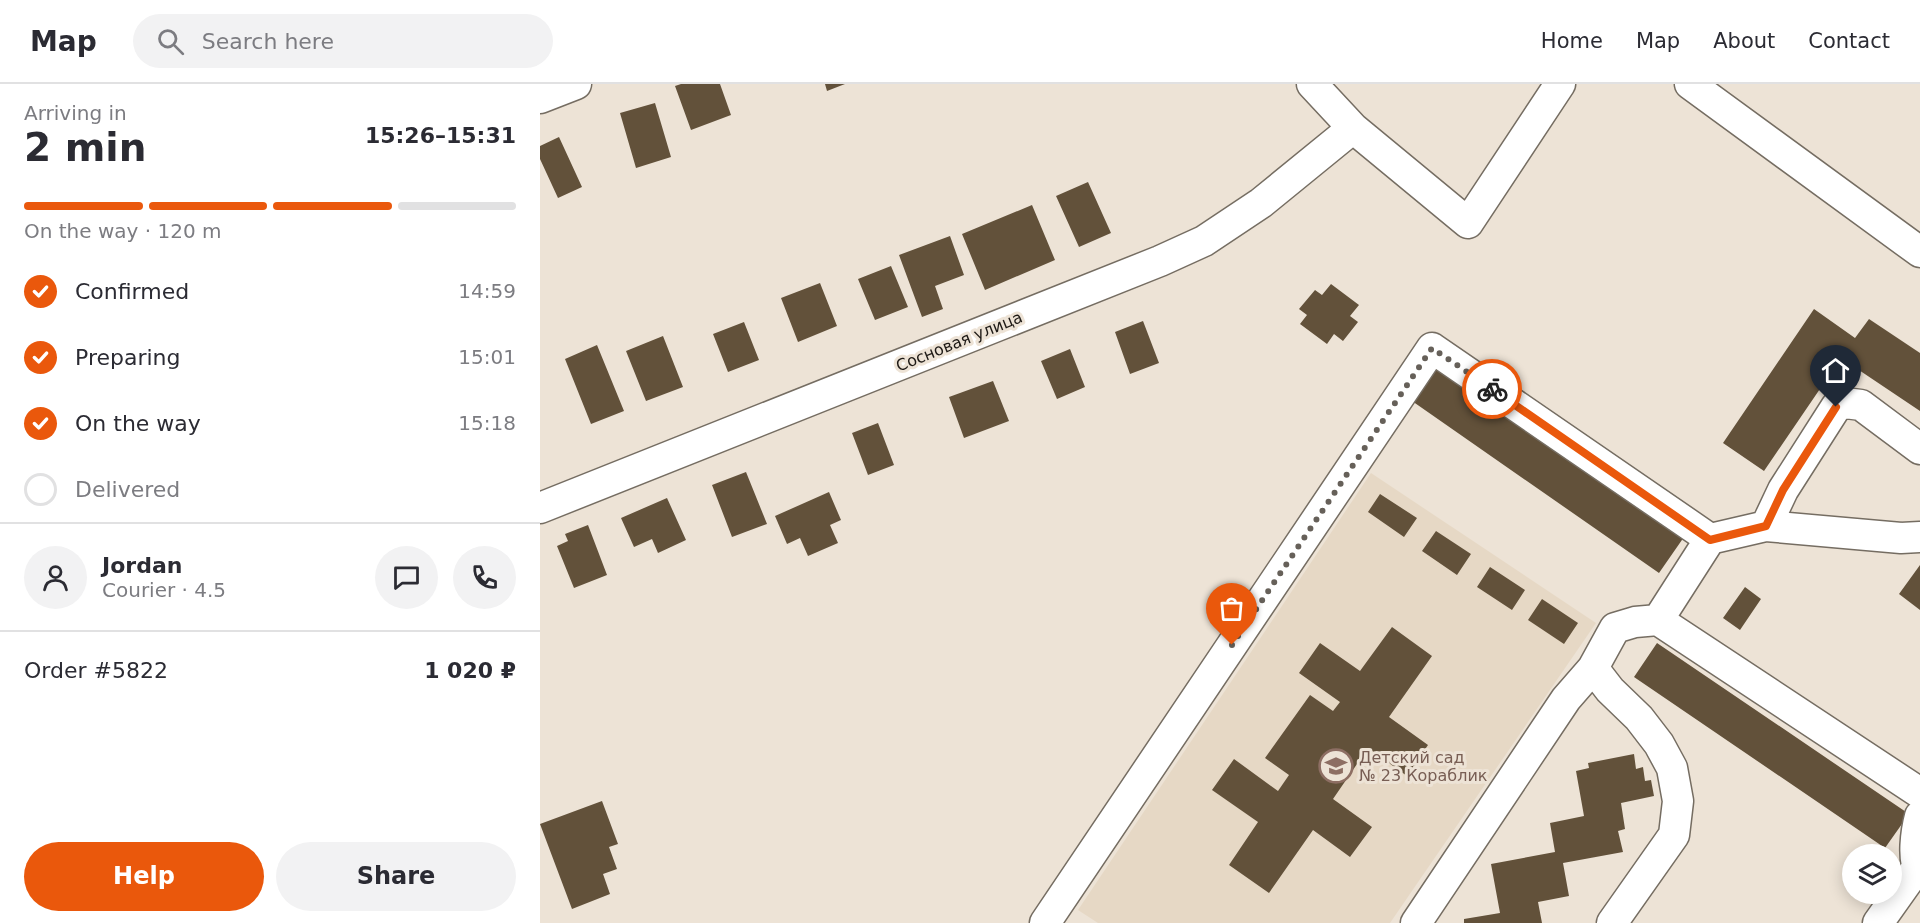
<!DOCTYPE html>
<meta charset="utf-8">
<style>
body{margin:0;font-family:"DejaVu Sans",sans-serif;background:#f2f2f3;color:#2b2b33;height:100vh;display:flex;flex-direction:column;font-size:22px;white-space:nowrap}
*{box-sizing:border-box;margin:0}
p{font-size:20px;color:#7c7c81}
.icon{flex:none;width:33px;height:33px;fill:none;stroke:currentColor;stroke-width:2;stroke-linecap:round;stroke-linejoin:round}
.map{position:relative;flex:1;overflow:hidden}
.details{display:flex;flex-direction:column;background:#fff;width:540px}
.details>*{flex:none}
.buttons{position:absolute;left:1302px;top:760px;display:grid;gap:12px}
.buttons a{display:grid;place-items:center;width:60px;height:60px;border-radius:50%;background:#fff;box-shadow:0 3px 15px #0003;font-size:30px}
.pin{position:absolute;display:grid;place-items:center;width:51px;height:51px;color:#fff;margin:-62px -26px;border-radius:50% 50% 50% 0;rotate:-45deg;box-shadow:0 0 6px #0007}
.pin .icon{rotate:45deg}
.courier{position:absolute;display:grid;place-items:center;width:60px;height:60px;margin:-30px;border:4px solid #ea580c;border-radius:50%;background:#fff;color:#222;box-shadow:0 2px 8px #0007}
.head em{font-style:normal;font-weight:600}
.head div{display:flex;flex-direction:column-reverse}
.head{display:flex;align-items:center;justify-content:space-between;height:102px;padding:0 24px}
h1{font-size:39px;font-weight:600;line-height:45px}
.bar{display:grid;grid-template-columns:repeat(4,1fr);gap:9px 6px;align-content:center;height:72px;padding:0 24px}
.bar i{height:8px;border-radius:4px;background:#e1e1e2}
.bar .active{background:#ea580c}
.bar p{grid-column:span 4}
.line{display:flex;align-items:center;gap:15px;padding:0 24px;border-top:2px solid #e1e1e2}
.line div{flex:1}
.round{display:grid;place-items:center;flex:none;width:63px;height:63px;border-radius:32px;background:#f2f2f3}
ol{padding:0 24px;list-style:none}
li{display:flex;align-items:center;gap:18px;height:66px}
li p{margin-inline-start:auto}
li .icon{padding:6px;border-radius:50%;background:#ea580c;color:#fff;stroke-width:4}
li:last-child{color:#7c7c81}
li i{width:33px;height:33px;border:3px solid #e1e1e2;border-radius:50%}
.action{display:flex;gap:12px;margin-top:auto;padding:12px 24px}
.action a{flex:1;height:69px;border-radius:36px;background:#ea580c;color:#fff;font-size:24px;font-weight:600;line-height:69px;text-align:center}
.action a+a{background:#f2f2f3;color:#2b2b33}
header{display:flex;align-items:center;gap:36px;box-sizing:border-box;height:84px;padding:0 30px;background:#fff;border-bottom:2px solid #e1e1e2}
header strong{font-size:28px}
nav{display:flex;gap:33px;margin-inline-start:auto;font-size:21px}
.search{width:420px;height:54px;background:#f2f2f3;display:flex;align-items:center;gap:15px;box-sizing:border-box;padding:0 21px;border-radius:33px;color:#7c7c81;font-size:22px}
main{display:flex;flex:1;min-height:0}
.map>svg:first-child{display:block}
.built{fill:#e6d8c5}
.building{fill:#62513a}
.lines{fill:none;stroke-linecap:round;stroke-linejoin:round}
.minor-casing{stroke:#756d62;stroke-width:33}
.minor{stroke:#fff;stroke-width:30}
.done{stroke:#666059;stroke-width:6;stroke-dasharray:0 10.8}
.route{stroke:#ea580c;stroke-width:8}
.labels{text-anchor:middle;stroke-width:6;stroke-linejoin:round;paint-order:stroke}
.street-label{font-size:16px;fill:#1d1915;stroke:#ede3d6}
.education-label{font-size:16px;fill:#785e54;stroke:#ede3d6;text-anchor:start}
</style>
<header>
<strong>Map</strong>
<div class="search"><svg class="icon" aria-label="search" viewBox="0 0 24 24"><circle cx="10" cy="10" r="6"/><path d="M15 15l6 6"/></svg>Search here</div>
<nav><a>Home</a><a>Map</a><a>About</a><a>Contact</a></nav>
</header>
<main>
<section class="details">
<div class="head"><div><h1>2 min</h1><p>Arriving in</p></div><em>15:26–15:31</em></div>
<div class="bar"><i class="active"></i><i class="active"></i><i class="active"></i><i></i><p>On the way · 120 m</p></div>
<ol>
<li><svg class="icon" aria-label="check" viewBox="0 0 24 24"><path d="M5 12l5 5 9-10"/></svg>Confirmed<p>14:59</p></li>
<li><svg class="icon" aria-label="check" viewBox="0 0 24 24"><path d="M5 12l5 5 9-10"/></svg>Preparing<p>15:01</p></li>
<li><svg class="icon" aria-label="check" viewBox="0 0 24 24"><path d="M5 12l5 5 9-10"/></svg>On the way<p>15:18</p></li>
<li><i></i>Delivered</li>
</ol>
<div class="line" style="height:108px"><a class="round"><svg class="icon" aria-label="person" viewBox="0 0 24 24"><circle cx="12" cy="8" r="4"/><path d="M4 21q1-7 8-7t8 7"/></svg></a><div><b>Jordan</b><p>Courier · 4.5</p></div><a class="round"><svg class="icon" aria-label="chat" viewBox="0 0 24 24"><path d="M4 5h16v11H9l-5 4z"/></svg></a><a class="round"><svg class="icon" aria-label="phone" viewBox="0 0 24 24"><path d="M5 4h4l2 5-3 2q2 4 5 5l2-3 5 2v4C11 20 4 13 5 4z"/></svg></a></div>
<div class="line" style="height:78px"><div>Order #5822</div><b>1 020 ₽</b></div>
<div class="action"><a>Help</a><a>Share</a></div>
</section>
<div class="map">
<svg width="1380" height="839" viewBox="0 0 1380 839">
<rect width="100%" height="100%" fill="#ede3d6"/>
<path class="built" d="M831 389 1056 539 850 839H558L538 826Z"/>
<path class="building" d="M141 0H180L191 31 151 46 135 2Z
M285 0H305L287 7Z
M115 19 131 73 96 84 80 29Z
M19 53 42 103 18 114 0 75V62Z
M548 98 571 149 539 163 516 112Z
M492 121 515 176 445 206 422 150Z
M410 152 424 191 395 202 403 225 382 233 359 171Z
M351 182 368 223 335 236 318 195Z
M280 199 297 242 258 258 241 214Z
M791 200 819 221 810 232 818 238 803 257 794 250 787 260 760 240 767 231 759 225 775 206 782 211Z
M1274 225 1315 254 1329 235 1380 269V327L1301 274 1224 387 1183 359Z
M603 237 619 279 590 290 575 248Z
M204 238 219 276 188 288 173 250Z
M123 252 143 303 106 317 86 267Z
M57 261 84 327 51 340 25 275Z
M530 265 545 303 517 315 501 277Z
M897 282 1144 453 1119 489 872 317Z
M453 297 469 337 424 354 409 313Z
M338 339 354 381 328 391 312 349Z
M206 388 227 440 192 453 172 401Z
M289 408 301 436 290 441 298 459 268 472 260 454 247 460 235 432Z
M840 410 877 434 864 453 828 428Z
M127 414 146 456 118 469 112 455 94 463 81 434Z
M48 441 67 491 34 504 17 462 28 457 25 450Z
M896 447 931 470 917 491 882 467Z
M1380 481V526L1359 510Z
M950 483 985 506 972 526 937 503Z
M1205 503 1221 515 1200 546 1183 534Z
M1002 515 1038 539 1024 560 988 536Z
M852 543 892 572 849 633 888 661 867 692 828 664 793 715 832 743 810 773 773 746 729 809 689 781 718 738 672 706 694 675 738 707 749 691 725 674 770 611 793 627 800 618 759 589 780 559 820 587Z
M1117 559 1369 730 1345 764 1094 593Z
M1094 670 1096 685 1103 683 1105 697 1111 696 1114 712 1081 719 1085 745 1078 747 1083 768 1023 779 1029 812 998 818 1002 839H924V835L960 829 951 780 1015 768 1010 739 1044 732 1036 687 1049 684 1048 679Z
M62 717 78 760 69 763 77 785 63 790 70 810 32 825 0 740Z"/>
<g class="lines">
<defs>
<path id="minor" d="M772 0 813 44 928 139 1020 0
M1150 0 1380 168
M0 14 36 0
M0 424 620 177 664 157 721 119 813 44
M1226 442 1243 406 1296 323 1305 319 1321 321 1380 365
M1170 455 1226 442 1361 454 1380 453
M1380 732C1376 747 1372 776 1380 789
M505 839 892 264 1170 455 1118 536 1380 709
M876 839 1026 615 1053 584
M1072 839 1134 751 1138 717 1132 684 1119 660 1099 634 1070 606 1053 584 1075 544 1095 538 1118 536
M1338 839 1377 784"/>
</defs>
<use href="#minor" class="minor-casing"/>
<use href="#minor" class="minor"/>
</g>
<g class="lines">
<path class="done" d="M692 561 892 264 952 305"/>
<path class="route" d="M952 305 1170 456 1226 442 1243 406 1296 323"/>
</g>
<defs>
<symbol id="school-ring" viewBox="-11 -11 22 22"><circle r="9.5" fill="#ede3d6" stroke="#8d6e63" stroke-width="1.5"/><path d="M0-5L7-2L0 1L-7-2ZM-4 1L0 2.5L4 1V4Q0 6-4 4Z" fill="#8d6e63"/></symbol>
</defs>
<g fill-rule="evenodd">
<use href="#school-ring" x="777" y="663" width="38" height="38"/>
</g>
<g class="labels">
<g class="street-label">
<text transform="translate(419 257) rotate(-22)" y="6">Сосновая улица</text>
</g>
<g class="education-label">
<text x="819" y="679">Детский сад<tspan x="819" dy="18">№ 23 Кораблик</tspan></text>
</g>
</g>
</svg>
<div class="buttons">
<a><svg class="icon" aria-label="layers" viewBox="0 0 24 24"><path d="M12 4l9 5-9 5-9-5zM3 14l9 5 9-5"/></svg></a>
</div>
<div class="pin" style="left:692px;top:561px;background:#ea580c"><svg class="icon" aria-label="bag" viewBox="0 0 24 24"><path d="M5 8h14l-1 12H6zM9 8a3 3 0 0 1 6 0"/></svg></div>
<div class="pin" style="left:1296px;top:323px;background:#1f2937"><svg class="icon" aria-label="home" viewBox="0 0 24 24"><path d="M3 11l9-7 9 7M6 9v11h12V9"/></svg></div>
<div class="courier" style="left:952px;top:305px"><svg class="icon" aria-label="bike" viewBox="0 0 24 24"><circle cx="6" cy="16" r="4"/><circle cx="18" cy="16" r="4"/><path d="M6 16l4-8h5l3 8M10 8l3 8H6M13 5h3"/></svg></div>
</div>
</main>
